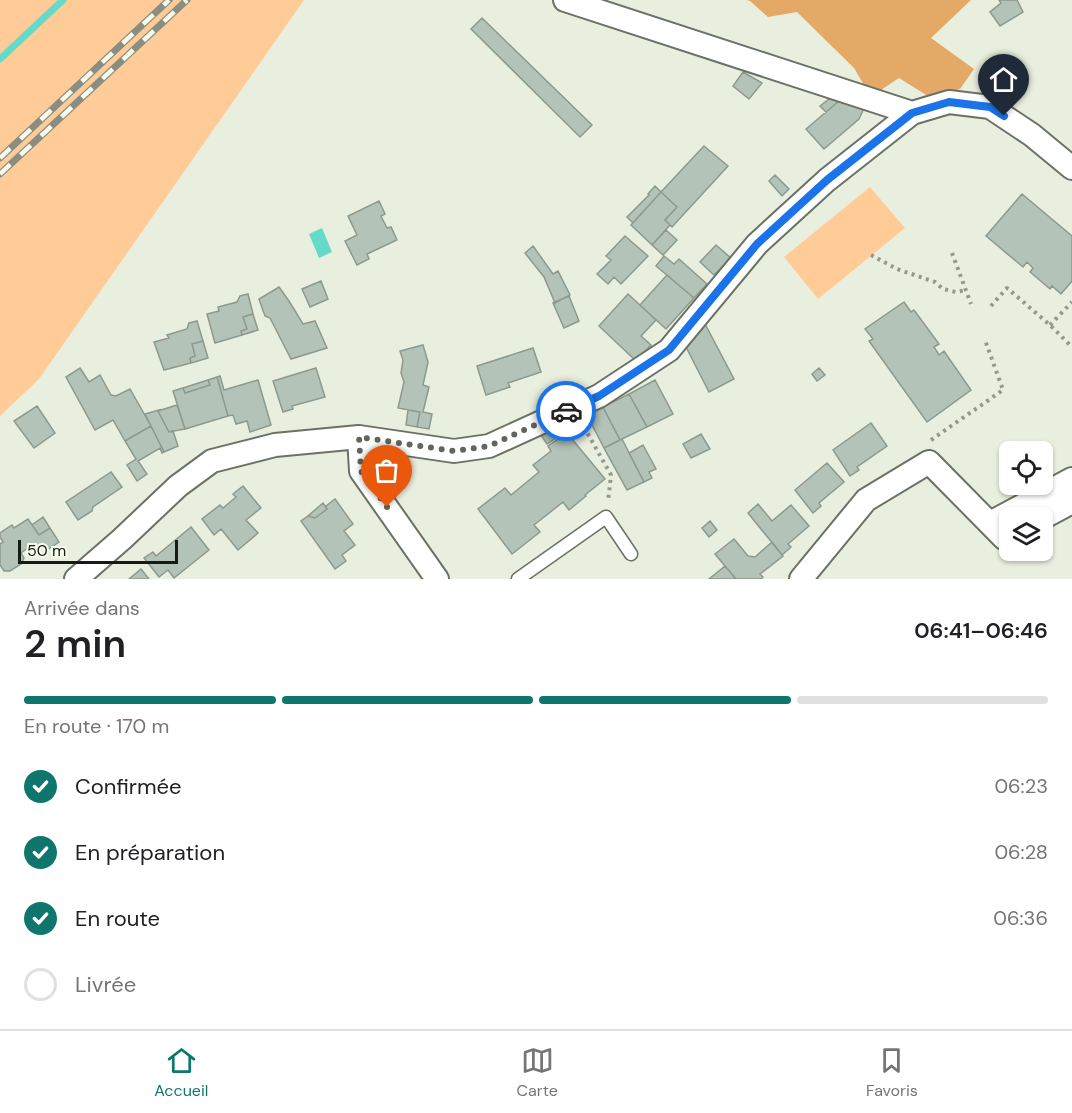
<!DOCTYPE html>
<html lang="fr">
<meta charset="utf-8">
<style>
body{margin:0;font-family:"DM Sans",sans-serif;background:#f6f6f6;color:#202124;height:100vh;display:flex;flex-direction:column;font-size:22px;white-space:nowrap}
*{box-sizing:border-box;margin:0}
p{font-size:20px;color:#757577}
.icon{flex:none;width:33px;height:33px;fill:none;stroke:currentColor;stroke-width:2;stroke-linecap:round;stroke-linejoin:round}
.map{position:relative;height:579px;overflow:hidden}
.details{display:flex;flex-direction:column;background:#fff;flex:1}
.details>*{flex:none}
.tools{position:absolute;left:999px;top:441px;display:grid;gap:12px}
.tools a{display:grid;place-items:center;width:54px;height:54px;border-radius:9px;background:#fff;box-shadow:0 2px 4px #0004;font-size:30px}
.scale{position:absolute;left:18px;bottom:15px;width:160px;box-sizing:border-box;padding-left:6px;border:3px solid #181a14;border-top:0;font-size:16px;line-height:21px;white-space:nowrap;color:#181a14;-webkit-text-stroke:4px #f6fcec;paint-order:stroke}
.pin{position:absolute;display:grid;place-items:center;width:51px;height:51px;color:#fff;margin:-62px -26px;border-radius:50% 50% 50% 0;rotate:-45deg;box-shadow:0 0 6px #0007}
.pin .icon{rotate:45deg}
.courier{position:absolute;display:grid;place-items:center;width:60px;height:60px;margin:-30px;border:4px solid #1a73e8;border-radius:50%;background:#fff;color:#222;box-shadow:0 2px 8px #0007}
.summary em{font-style:normal;font-weight:600}
.summary div{display:flex;flex-direction:column-reverse}
.summary{display:flex;align-items:center;justify-content:space-between;height:102px;padding:0 24px}
h1{font-size:39px;font-weight:600;line-height:45px}
.bar{display:grid;grid-template-columns:repeat(4,1fr);gap:9px 6px;align-content:center;height:72px;padding:0 24px}
.bar i{height:8px;border-radius:4px;background:#e0e0e0}
.bar .current{background:#0f766e}
.bar p{grid-column:span 4}
ol{padding:0 24px;list-style:none}
li{display:flex;align-items:center;gap:18px;height:66px}
li p{margin-inline-start:auto}
li .icon{padding:6px;border-radius:50%;background:#0f766e;color:#fff;stroke-width:4}
li:last-child{color:#757577}
li i{width:33px;height:33px;border:3px solid #e0e0e0;border-radius:50%}
.tabs{display:flex;justify-content:space-around;align-items:center;height:84px;border-top:2px solid #e0e0e0;background:#fff;font-size:16px;color:#757577}
.tabs a{display:grid;justify-items:center;gap:3px}
.tabs .current{color:#0f766e}
.map>svg:first-child{display:block}
.green{fill:#ffcb96}
.forest{fill:#e4a867}
.water{fill:#65dac9}
.lines{fill:none;stroke-linecap:round;stroke-linejoin:round}
.stream{stroke:#65dac9;stroke-width:7}
.building{fill:#b4c3b8;stroke:#8b998f;stroke-width:1.5}
.lane-casing{stroke:#6b7163;stroke-width:15}
.street-casing{stroke:#6b7163;stroke-width:26}
.path{stroke:#94998d;stroke-width:4;stroke-dasharray:3 4.5;stroke-linecap:butt}
.lane{stroke:#fff;stroke-width:12}
.street{stroke:#fff;stroke-width:22}
.rail-casing{stroke:#8a8e82;stroke-width:7}
.rail{stroke:#f6fcec;stroke-width:4.5;stroke-dasharray:14;stroke-linecap:butt}
.done{stroke:#61655b;stroke-width:6;stroke-dasharray:0 10.8}
.route{stroke:#1a73e8;stroke-width:8}
</style>
<div class="map">
<svg width="1072" height="579" viewBox="0 0 1072 579">
<rect width="100%" height="100%" fill="#e9efdf"/>
<path class="green" d="M0 0H304L39 379 0 416Z
M870 187 905 228 818 299 784 257Z"/>
<path class="forest" d="M747 0H971L931 38 974 69 960 89 931 98 899 78 881 90 864 85 854 68 797 12 768 17 750 1Z"/>
<path class="water" d="M322 228 332 252 319 258 309 234Z"/>
<g class="lines">
<path class="stream" d="M0 59 63 0"/>
</g>
<path class="building" d="M999 0H1017L1023 12 1000 26 990 12 1001 3Z
M482 18 592 125 580 137 471 29Z
M743 72 762 83 749 99 733 86Z
M829 99 839 101 826 112 820 106Z
M839 101 864 108 859 119 824 149 806 129Z
M704 146 728 166 672 227 665 220 677 207 661 192Z
M775 175 789 189 782 196 769 181Z
M655 186 661 192 633 223 627 217 649 195 648 194Z
M661 192 677 207 665 220 670 225 652 245 631 225Z
M1022 194 1072 236V281L1061 294 1052 286 1050 289 1030 272 1033 268 1027 262 1023 267 986 236Z
M379 201 385 214 381 216 387 228 391 227 397 240 367 254 369 259 357 265 345 241 357 235 348 216Z
M666 230 677 240 663 255 652 245Z
M625 236 648 256 621 284 614 277 608 284 597 274 611 260 606 256Z
M716 245 731 258 714 275 700 262Z
M533 246 553 274 558 271 570 295 555 303 544 277 525 253Z
M664 256 674 264 679 259 707 284 694 298 656 266Z
M667 275 694 298 666 329 640 305Z
M321 281 328 299 310 307 302 289Z
M279 287 289 301 303 324 315 321 327 348 291 359 270 318 265 316 259 299Z
M248 294 253 314 243 317 247 329 241 331 242 335 215 343 207 314 219 311 218 307 237 302 240 296Z
M628 294 656 320 641 336 651 345 636 361 599 326Z
M569 296 579 321 564 328 553 303Z
M904 302 911 312 914 310 939 344 934 347 939 355 944 351 971 390 927 422 869 341 873 339 865 329Z
M253 314 258 330 242 335 241 331 247 329 243 317Z
M197 321 203 341 192 344 195 356 190 358 191 363 164 370 154 342 169 338 167 335 187 329 189 323Z
M704 322 734 379 709 392 685 345Z
M203 341 208 358 191 363 190 358 195 356 192 344Z
M423 345 428 362 423 385 429 387 423 412 432 414 429 429 417 427 420 412 398 408 404 382 401 373 403 360 400 351Z
M533 348 541 372 508 383 510 387 486 395 477 366Z
M80 368 89 382 100 375 111 395 116 396 130 389 151 426 125 441 113 420 95 430 66 377Z
M316 368 325 397 292 406 293 409 283 412 273 381Z
M819 368 825 375 817 381 812 374Z
M220 376 224 390 258 380 271 425 250 432 247 421 236 424 233 415 228 416 217 377Z
M217 377 228 416 185 429 173 391 183 388 185 393 210 385 208 380Z
M208 380 210 385 185 393 183 388Z
M655 380 673 414 647 427 629 394Z
M629 394 647 427 620 440 603 407Z
M177 405 185 429 169 432 158 411Z
M37 406 55 433 34 448 14 421Z
M603 407 620 440 604 448 587 415Z
M159 410 158 411 169 432 173 431 178 446 164 452 145 414Z
M408 410 420 412 417 427 406 425Z
M871 423 887 446 857 467 859 470 850 476 833 450Z
M151 426 164 452 162 453 160 448 138 461 147 474 137 481 127 465 136 459 125 441Z
M562 426 566 431 547 444 541 435Z
M567 433 605 479 585 495 586 496 569 510 563 502 534 525 540 532 512 554 478 509 505 488 511 495 539 472 533 465 551 451 548 446Z
M701 434 710 449 691 458 683 444Z
M622 439 644 482 627 490 604 448Z
M643 445 656 469 649 472 652 478 644 482 629 453Z
M827 463 844 482 819 503 821 506 813 513 795 490Z
M111 472 122 487 93 507 92 511 78 520 66 502Z
M243 486 261 508 246 520 258 533 238 550 221 529 214 535 202 519 220 505 223 508 236 497 233 494Z
M335 499 353 524 344 531 355 545 342 555 346 561 335 569 301 521 308 516 315 518 327 509 326 506Z
M323 503 327 509 315 518 308 516Z
M758 504 772 521 791 505 809 526 788 544 791 547 782 555 748 513Z
M43 517 50 528 39 535 32 525Z
M28 519 39 535 50 528 59 542 47 550 44 545 35 551 28 548 21 553 24 558 21 564 10 571H4L0 565V544L3 542 0 537V533L12 525 14 528Z
M710 521 717 530 709 537 702 528Z
M191 527 209 550 174 578 168 570 159 577 144 558 153 552 156 556Z
M734 539 748 556 755 557 772 542 783 556 760 574 763 577 761 579H736L715 554Z
M725 566 736 579H709Z
M141 569 149 579H129Z"/>
<g class="lines">
<defs>
<path id="lane" d="M518 579 606 517 631 554"/>
<path id="street" d="M565 0 912 113
M359 437 361 471 437 579
M1042 518 1072 502
M990 523 1072 479
M76 579 122 539 178 486 212 461 275 445 359 437 454 451 489 446 599 396 669 350 757 244 827 180 912 113 949 102 990 107 1032 135 1072 168
M801 579 866 500 929 462 1004 538 1010 535"/>
</defs>
<use href="#lane" class="lane-casing"/>
<use href="#street" class="street-casing"/>
<path class="path" d="M952 253 971 304
M871 255 897 269 935 282 943 289 956 292 966 290
M991 306 1007 288 1050 325 1072 347
M1050 325 1072 302
M584 427 611 475 608 502
M931 440 1003 390 985 340"/>
<use href="#lane" class="lane"/>
<use href="#street" class="street"/>
<defs>
<path id="rail" d="M0 158 169 0
M0 174 187 0"/>
</defs>
<use href="#rail" class="rail-casing"/>
<use href="#rail" class="rail"/>
</g>
<g class="lines">
<path class="done" d="M387 507 361 471 359 437 454 451 489 446 566 411"/>
<path class="route" d="M566 411 599 396 669 350 757 244 827 180 912 113 949 102 990 107 1004 116"/>
</g>
</svg>
<div class="tools">
<a><svg class="icon" aria-label="locate" viewBox="0 0 24 24"><circle cx="12" cy="12" r="6"/><path d="M12 2v4M12 18v4M2 12h4M18 12h4"/></svg></a>
<a><svg class="icon" aria-label="layers" viewBox="0 0 24 24"><path d="M12 4l9 5-9 5-9-5zM3 14l9 5 9-5"/></svg></a>
</div>
<div class="scale">50 m</div>
<div class="pin" style="left:387px;top:507px;background:#ea580c"><svg class="icon" aria-label="bag" viewBox="0 0 24 24"><path d="M5 8h14l-1 12H6zM9 8a3 3 0 0 1 6 0"/></svg></div>
<div class="pin" style="left:1004px;top:116px;background:#1f2937"><svg class="icon" aria-label="home" viewBox="0 0 24 24"><path d="M3 11l9-7 9 7M6 9v11h12V9"/></svg></div>
<div class="courier" style="left:566px;top:411px"><svg class="icon" aria-label="car" viewBox="0 0 24 24"><path d="M5 17H2v-5l4-1 3-4h7l3 4 3 1v5h-3M9 17h6M6 11h13"/><circle cx="7" cy="17" r="2"/><circle cx="17" cy="17" r="2"/></svg></div>
</div>
<section class="details">
<div class="summary"><div><h1>2 min</h1><p>Arrivée dans</p></div><em>06:41–06:46</em></div>
<div class="bar"><i class="current"></i><i class="current"></i><i class="current"></i><i></i><p>En route · 170 m</p></div>
<ol>
<li><svg class="icon" aria-label="check" viewBox="0 0 24 24"><path d="M5 12l5 5 9-10"/></svg>Confirmée<p>06:23</p></li>
<li><svg class="icon" aria-label="check" viewBox="0 0 24 24"><path d="M5 12l5 5 9-10"/></svg>En préparation<p>06:28</p></li>
<li><svg class="icon" aria-label="check" viewBox="0 0 24 24"><path d="M5 12l5 5 9-10"/></svg>En route<p>06:36</p></li>
<li><i></i>Livrée</li>
</ol>
</section>
<nav class="tabs">
<a class="current"><svg class="icon" aria-label="home" viewBox="0 0 24 24"><path d="M3 11l9-7 9 7M6 9v11h12V9"/></svg>Accueil</a>
<a><svg class="icon" aria-label="map" viewBox="0 0 24 24"><path d="M3 6l6-2 6 2 6-2v14l-6 2-6-2-6 2zM9 4v14M15 6v14"/></svg>Carte</a>
<a><svg class="icon" aria-label="saved" viewBox="0 0 24 24"><path d="M7 4h10v16l-5-4-5 4z"/></svg>Favoris</a>
</nav>
